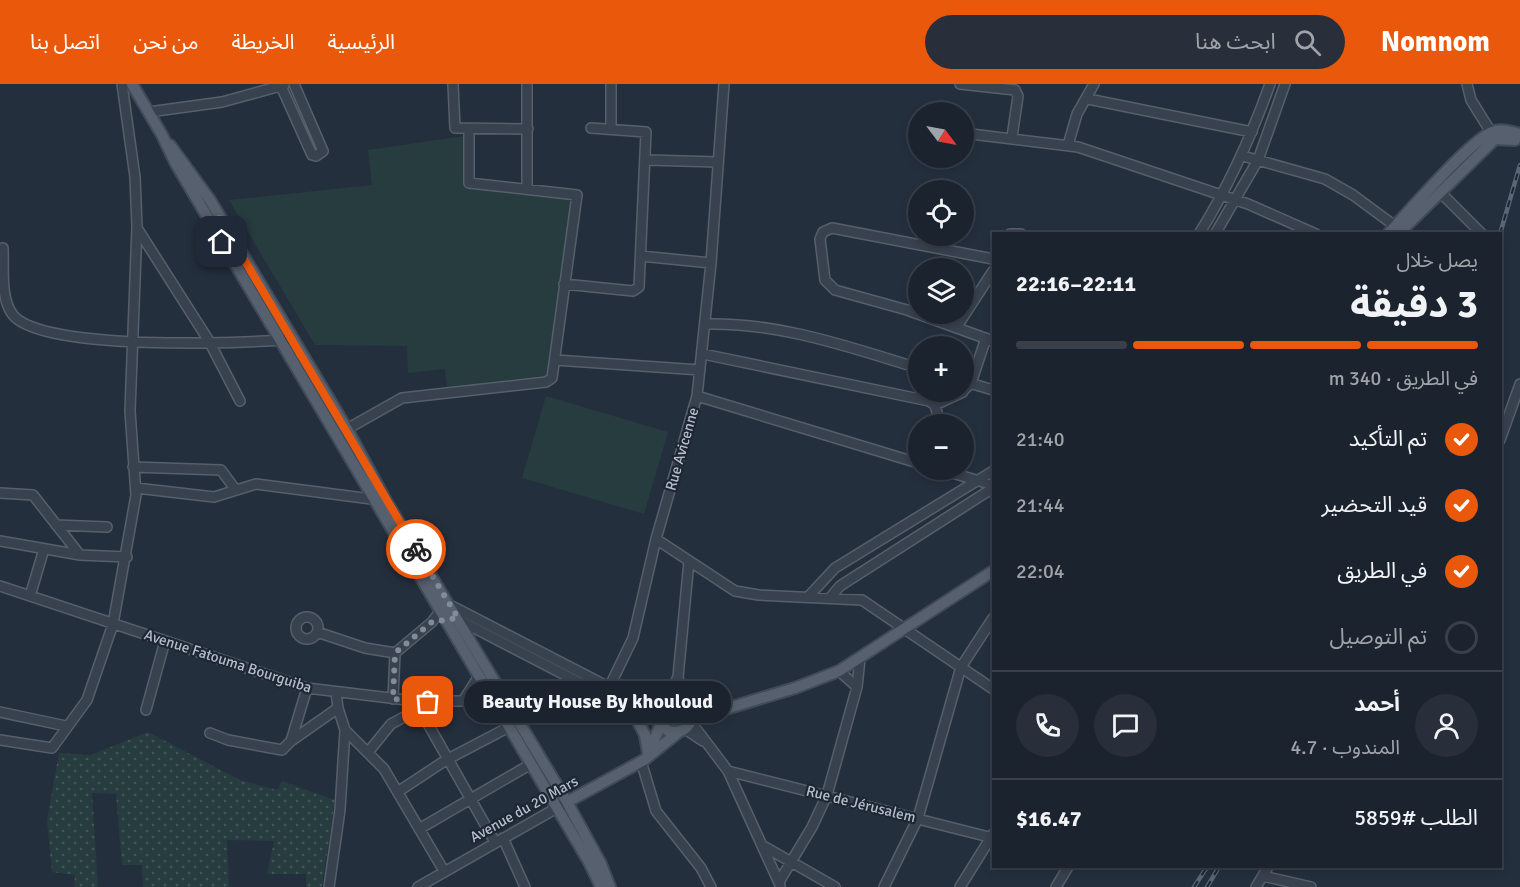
<!DOCTYPE html>
<html lang="ar">
<meta charset="utf-8">
<style>
body{margin:0;font-family:Signika,"Noto Sans Arabic",sans-serif;background:#282f3a;color:#f1f3f6;direction:rtl;height:100vh;display:flex;flex-direction:column;font-size:22px;white-space:nowrap}
*{box-sizing:border-box;margin:0}
p{font-size:20px;color:#a0a4aa}
.icon{flex:none;width:33px;height:33px;fill:none;stroke:currentColor;stroke-width:2;stroke-linecap:round;stroke-linejoin:round}
.map{position:relative;flex:1;overflow:hidden;direction:ltr}
.details{position:absolute;left:992px;top:148px;width:510px;height:636px;display:flex;flex-direction:column;background:#1b232e;border-radius:0px;box-shadow:0 3px 9px #0003,0 0 0 2px #39404a;direction:rtl}
.details>*{flex:none}
.needle{width:39px;rotate:122deg}
.fabs{position:absolute;left:908px;top:18px;display:grid;gap:12px}
.fabs a{display:grid;place-items:center;width:66px;height:66px;border-radius:50%;background:#1b232e;box-shadow:0 3px 9px #0003,0 0 0 2px #39404a;font-size:30px}
.pin{position:absolute;display:grid;place-items:center;width:51px;height:51px;color:#fff;margin:-26px;border-radius:12px;box-shadow:0 3px 9px #0006}
.courier{position:absolute;display:grid;place-items:center;width:60px;height:60px;margin:-30px;border:4px solid #ea580c;border-radius:50%;background:#fff;color:#222;box-shadow:0 2px 8px #0007}
.bubble{position:absolute;height:42px;border-radius:21px;background:#1b232e;box-shadow:0 3px 9px #0003,0 0 0 2px #39404a;font-size:20px;font-weight:700;line-height:42px;text-align:center;direction:rtl}
.summary em{font-style:normal;font-weight:700}
.summary div{display:flex;flex-direction:column-reverse}
.summary{display:flex;align-items:center;justify-content:space-between;height:102px;padding:0 24px}
h1{font-size:39px;font-weight:700;line-height:45px}
.bar{display:grid;grid-template-columns:repeat(4,1fr);gap:9px 6px;align-content:center;height:72px;padding:0 24px}
.bar i{height:8px;border-radius:4px;background:#39404a}
.bar .selected{background:#ea580c}
.bar p{grid-column:span 4}
.line{display:flex;align-items:center;gap:15px;padding:0 24px;border-top:2px solid #39404a}
.line div{flex:1}
.round{display:grid;place-items:center;flex:none;width:63px;height:63px;border-radius:32px;background:#282f3a}
ol{padding:0 24px;list-style:none}
li{display:flex;align-items:center;gap:18px;height:66px}
li p{margin-inline-start:auto}
li .icon{padding:6px;border-radius:50%;background:#ea580c;color:#fff;stroke-width:4}
li:last-child{color:#a0a4aa}
li i{width:33px;height:33px;border:3px solid #39404a;border-radius:50%}
header{display:flex;align-items:center;gap:36px;box-sizing:border-box;height:84px;padding:0 30px;background:#ea580c;color:#fff}
header strong{font-size:28px}
nav{display:flex;gap:33px;margin-inline-start:auto;font-size:21px}
.search{width:420px;height:54px;background:#282f3a;display:flex;align-items:center;gap:15px;box-sizing:border-box;padding:0 21px;border-radius:33px;color:#a0a4aa;font-size:22px}
.map>svg:first-child{display:block}
.grass{fill:url(#grass-dots)}
.garden{fill:#263c3f}
.lines{fill:none;stroke-linecap:round;stroke-linejoin:round}
.minor-casing{stroke:#565f6c;stroke-width:12}
.major-casing{stroke:#414a57;stroke-width:14}
.minor{stroke:#38414e;stroke-width:9}
.major{stroke:#56606e;stroke-width:10}
.rail-casing{stroke:#5a6575;stroke-width:4.5}
.rail{stroke:#1d2633;stroke-width:2;stroke-dasharray:7;stroke-linecap:butt}
.done{stroke:#828b98;stroke-width:6;stroke-dasharray:0 10.8}
.route{stroke:#ea580c;stroke-width:8}
.labels{text-anchor:middle;stroke-width:4.5;stroke-linejoin:round;paint-order:stroke}
.street-label{font-size:15px;fill:#b4bcc9;stroke:#1d2633}
</style>
<header>
<strong>Nomnom</strong>
<div class="search"><svg class="icon" aria-label="search" viewBox="0 0 24 24"><circle cx="10" cy="10" r="6"/><path d="M15 15l6 6"/></svg>ابحث هنا</div>
<nav><a>الرئيسية</a><a>الخريطة</a><a>من نحن</a><a>اتصل بنا</a></nav>
</header>
<div class="map">
<svg width="1520" height="803" viewBox="0 0 1520 803">
<defs>
<pattern id="grass-dots" width="8" height="8" patternUnits="userSpaceOnUse" patternTransform="scale(1.5)"><rect width="8" height="8" fill="#263c3f"/><path d="M2 2h.1M6 6h.1" fill="none" stroke="#435659" stroke-width="1.8" stroke-linecap="round"/></pattern>
</defs>
<rect width="100%" height="100%" fill="#242f3e"/>
<path class="grass" d="M148 648 240 696 277 706 282 697 335 716 322 803H306V790H267L274 757 227 756 229 803H143L142 781H122L116 710 92 709 98 803H74L75 791 52 788 47 737 59 669 91 671Z"/>
<path class="garden" d="M464 52 465 104 572 115 550 291 447 304 445 285 408 289 407 262 315 261 229 116 372 101 368 66Z
M546 312 668 348 644 430 522 394Z"/>
<g class="lines">
<defs>
<path id="minor" d="M453 0 455 44 528 45
M527 0V105
M611 0V45
M960 0 1015 6 1018 12 1012 53
M1467 0 1471 16 1494 53
M281 2 312 71 316 72 323 67 294 0
M1088 15 1252 48
M149 28 222 18 284 1
M963 49 1078 63 1248 120 1316 150
M1068 61 1077 30 1094 0
M1243 72 1325 95 1353 111 1395 142
M647 76 718 78
M1440 108 1482 150
M137 144 209 257 240 317
M1010 150H1021
M1199 150C1229 102 1251 53 1270 0
M1215 150 1258 76 1285 0
M3 164C4 183 0 215 13 231 42 267 243 260 292 255
M641 172 711 179
M993 175 832 144 823 148 820 155 825 196 835 206 907 226 993 257
M564 200 633 207 639 203 646 48 591 44
M705 240C779 238 849 263 918 284
M956 244 993 187
M703 270 929 317 935 321 940 340
M555 276 700 286
M963 297 993 306
M963 307 971 299 986 254
M697 312 918 379
M935 321 963 308
M347 345 402 314 546 298 552 294 577 111 469 99V45
M1500 356 1520 300
M133 383 221 386 235 405
M942 386 993 401
M136 404 214 413 256 400 379 416
M0 409 33 411 80 471
M56 441 107 443
M656 455 735 507 759 511 862 516 993 605
M0 457 80 471 127 473
M0 502 307 604 415 617H494
M30 512 44 465
M808 513 835 484 993 387
M830 514 840 502 993 404
M296 544a11 11 0 1 1 22 0a11 11 0 1 1-22 0Z
M455 534 644 632 659 637
M317 548 365 564 395 569
M839 587 857 603
M678 593 684 615
M336 608 338 624 345 646 384 685 444 787
M605 612 633 554 656 455 697 312 711 179 724 0
M393 615 395 569 432 538 441 526 450 521 632 615 647 619 663 618
M666 616 678 593 689 477
M415 617 495 758
M463 617 479 592
M146 626 165 557
M0 628 66 642
M691 638 728 687 780 801
M685 645 703 657
M210 649 228 656 282 666 291 657 338 624
M0 656 52 664 87 616 113 540 136 411 130 327 137 143 135 93 122 0
M291 657 307 604
M369 667 391 640 419 625
M641 677 656 727 701 784 711 803
M728 687 993 754
M399 707 446 676 509 643
M419 745 531 680
M503 754 525 803
M765 763 835 803
M1263 792 1311 803
M779 798 812 743 827 711 857 603 860 575
M329 803 340 726 345 646
M418 803 562 721
M884 803 918 734 961 583 993 534
M960 803 993 750
M1056 803 1068 783
M1256 803 1268 783"/>
<path id="major" d="M132 0 162 51 176 80 589 778 601 803
M170 61 210 116 347 345 386 417 567 718 601 780 610 803
M1388 150C1407 129 1470 57 1492 48 1501 44 1512 48 1520 50
M1398 150 1495 55 1515 56
M658 631a17 17 0 1 1 34 0a17 17 0 1 1-34 0Z
M632 626 645 651 648 669
M692 635 795 604 839 587 993 487
M648 670 661 640
M567 718 644 676 680 647"/>
</defs>
<use href="#minor" class="minor-casing"/>
<use href="#major" class="major-casing"/>
<use href="#minor" class="minor"/>
<use href="#major" class="major"/>
<defs>
<path id="rail" d="M1500 150 1520 81
M1194 803 1207 783
M1207 803 1219 783"/>
</defs>
<use href="#rail" class="rail-casing"/>
<use href="#rail" class="rail"/>
</g>
<g class="lines">
<path class="done" d="M416 465 458 534 432 538 395 569 393 615 428 618"/>
<path class="route" d="M222 158 211 139 220 135 416 465"/>
</g>
<g class="labels">
<g class="street-label">
<text transform="translate(682 365) rotate(-74)" y="5">Rue Avicenne</text>
<text transform="translate(228 577) rotate(18)" y="5">Avenue Fatouma Bourguiba</text>
<text transform="translate(861 720) rotate(14)" y="5">Rue de Jérusalem</text>
<text transform="translate(524 725) rotate(-29)" y="5">Avenue du 20 Mars</text>
</g>
</g>
</svg>
<div class="fabs">
<a><svg class="needle" viewBox="-14 -14 28 28"><path d="M0-13l5 13h-10z" fill="#e53935"/><path d="M0 13l5-13h-10z" fill="#a0a4aa"/></svg></a>
<a><svg class="icon" aria-label="locate" viewBox="0 0 24 24"><circle cx="12" cy="12" r="6"/><path d="M12 2v4M12 18v4M2 12h4M18 12h4"/></svg></a>
<a><svg class="icon" aria-label="layers" viewBox="0 0 24 24"><path d="M12 4l9 5-9 5-9-5zM3 14l9 5 9-5"/></svg></a>
<a>+</a>
<a>−</a>
</div>
<div class="pin" style="left:428px;top:618px;background:#ea580c"><svg class="icon" aria-label="bag" viewBox="0 0 24 24"><path d="M5 8h14l-1 12H6zM9 8a3 3 0 0 1 6 0"/></svg></div>
<div class="pin" style="left:222px;top:158px;background:#1f2937"><svg class="icon" aria-label="home" viewBox="0 0 24 24"><path d="M3 11l9-7 9 7M6 9v11h12V9"/></svg></div>
<div class="courier" style="left:416px;top:465px"><svg class="icon" aria-label="bike" viewBox="0 0 24 24"><circle cx="6" cy="16" r="4"/><circle cx="18" cy="16" r="4"/><path d="M6 16l4-8h5l3 8M10 8l3 8H6M13 5h3"/></svg></div>
<div class="bubble" style="left:464px;top:597px;width:267px">Beauty House By khouloud</div>
<section class="details">
<div class="summary"><div><h1>3 دقيقة</h1><p>يصل خلال</p></div><em>22:11–22:16</em></div>
<div class="bar"><i class="selected"></i><i class="selected"></i><i class="selected"></i><i></i><p>في الطريق · 340 m</p></div>
<ol>
<li><svg class="icon" aria-label="check" viewBox="0 0 24 24"><path d="M5 12l5 5 9-10"/></svg>تم التأكيد<p>21:40</p></li>
<li><svg class="icon" aria-label="check" viewBox="0 0 24 24"><path d="M5 12l5 5 9-10"/></svg>قيد التحضير<p>21:44</p></li>
<li><svg class="icon" aria-label="check" viewBox="0 0 24 24"><path d="M5 12l5 5 9-10"/></svg>في الطريق<p>22:04</p></li>
<li><i></i>تم التوصيل</li>
</ol>
<div class="line" style="height:108px"><a class="round"><svg class="icon" aria-label="person" viewBox="0 0 24 24"><circle cx="12" cy="8" r="4"/><path d="M4 21q1-7 8-7t8 7"/></svg></a><div><b>أحمد</b><p>المندوب · 4.7</p></div><a class="round"><svg class="icon" aria-label="chat" viewBox="0 0 24 24"><path d="M4 5h16v11H9l-5 4z"/></svg></a><a class="round"><svg class="icon" aria-label="phone" viewBox="0 0 24 24"><path d="M5 4h4l2 5-3 2q2 4 5 5l2-3 5 2v4C11 20 4 13 5 4z"/></svg></a></div>
<div class="line" style="height:78px"><div>الطلب #5859</div><b>$16.47</b></div>
</section>
</div>
